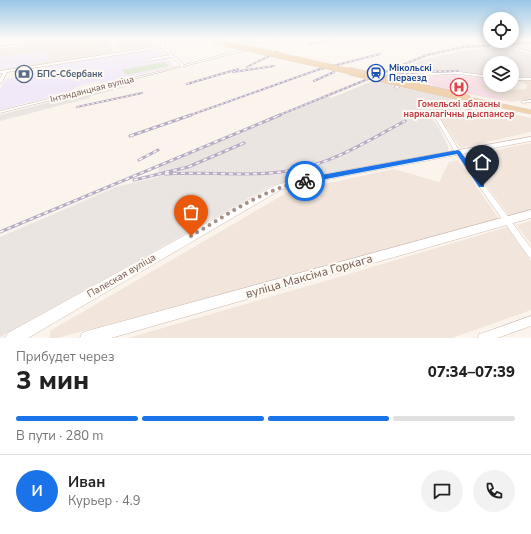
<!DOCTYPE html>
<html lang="ru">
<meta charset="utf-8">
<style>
body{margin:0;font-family:"Nunito Sans",sans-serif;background:#f2f2f2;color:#222;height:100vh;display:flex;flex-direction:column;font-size:15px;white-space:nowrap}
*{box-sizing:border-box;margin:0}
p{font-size:13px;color:#767676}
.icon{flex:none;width:22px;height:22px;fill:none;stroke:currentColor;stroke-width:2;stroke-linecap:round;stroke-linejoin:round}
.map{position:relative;height:338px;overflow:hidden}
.side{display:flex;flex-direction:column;background:#fff;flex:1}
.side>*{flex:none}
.tools{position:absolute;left:483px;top:12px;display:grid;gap:8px}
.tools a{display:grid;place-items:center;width:36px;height:36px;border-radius:50%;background:#fff;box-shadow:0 2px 10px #0003;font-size:20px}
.pin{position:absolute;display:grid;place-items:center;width:34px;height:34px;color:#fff;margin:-41px -17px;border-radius:50% 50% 50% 0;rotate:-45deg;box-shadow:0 0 4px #0007}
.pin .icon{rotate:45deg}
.courier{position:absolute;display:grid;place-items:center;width:40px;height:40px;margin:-20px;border:3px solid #1a73e8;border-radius:50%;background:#fff;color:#222;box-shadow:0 1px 5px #0007}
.summary em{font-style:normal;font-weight:800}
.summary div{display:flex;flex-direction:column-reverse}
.summary{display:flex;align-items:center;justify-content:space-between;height:68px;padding:0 16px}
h1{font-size:26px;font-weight:800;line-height:30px}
.bar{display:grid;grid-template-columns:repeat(4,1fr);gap:6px 4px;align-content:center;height:48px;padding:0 16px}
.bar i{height:5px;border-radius:3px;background:#e0e0e0}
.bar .active{background:#1a73e8}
.bar p{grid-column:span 4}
.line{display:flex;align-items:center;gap:10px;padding:0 16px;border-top:1px solid #e0e0e0}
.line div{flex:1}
.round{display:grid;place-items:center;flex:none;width:42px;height:42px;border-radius:21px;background:#f2f2f2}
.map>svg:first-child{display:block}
.residential{fill:#f2e6dc}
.commercial{fill:#f9e7e3}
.industrial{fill:#ebe5e2}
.education{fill:#f1e9f8}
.medical{fill:#f7e1e6}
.green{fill:#dae7cc}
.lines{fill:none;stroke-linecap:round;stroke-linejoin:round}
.minor-casing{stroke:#ccbcb4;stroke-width:1}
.tertiary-casing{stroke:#ccbcb4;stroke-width:1}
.secondary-casing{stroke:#d1beb4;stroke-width:1}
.primary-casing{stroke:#d8d1cf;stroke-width:1}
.minor{fill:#fff;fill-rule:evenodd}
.tertiary{fill:#fff;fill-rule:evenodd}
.secondary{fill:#fff;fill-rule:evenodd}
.primary{fill:#f0d2ae;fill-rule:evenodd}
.rail-far1-casing{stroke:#b7abc5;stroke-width:2}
.rail-casing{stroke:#b7abc5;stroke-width:3}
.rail-far1{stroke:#fdf9f3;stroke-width:1;stroke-dasharray:2.5;stroke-linecap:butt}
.rail{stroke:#fdf9f3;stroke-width:1.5;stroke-dasharray:4;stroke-linecap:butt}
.primary-bridge-far1-casing{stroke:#d8d1cf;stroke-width:6;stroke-linecap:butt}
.primary-bridge-casing{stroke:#d8d1cf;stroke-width:8;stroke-linecap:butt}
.primary-bridge-far1{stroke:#f0d2ae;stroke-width:5.5}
.primary-bridge{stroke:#f0d2ae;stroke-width:7}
.route{fill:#1a73e8}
.done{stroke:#a39188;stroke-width:4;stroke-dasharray:0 7.2}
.labels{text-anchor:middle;stroke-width:4;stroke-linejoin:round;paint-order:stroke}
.far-transit-label{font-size:9px;font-weight:bold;fill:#164399;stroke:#fdf9f3;text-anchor:start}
.far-service-label{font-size:9px;font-weight:bold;fill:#4e5e75;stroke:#fdf9f3;text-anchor:start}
.far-street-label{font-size:9px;fill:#745b52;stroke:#fdf9f3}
.far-health-label{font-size:9px;font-weight:bold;fill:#be3a42;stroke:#fdf9f3}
.street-label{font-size:10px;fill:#745b52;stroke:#fdf9f3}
.near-street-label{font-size:12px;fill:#745b52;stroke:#fdf9f3}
</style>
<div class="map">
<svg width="531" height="338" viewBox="0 0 531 338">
<rect width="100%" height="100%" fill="#fbf4ed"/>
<path class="residential" d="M78 39H108L114 53 0 71V69L49 61V50L0 57V50Z
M518 81H531V99L511 102 477 86 484 84 492 88 517 90 526 89 527 85Z
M494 110 531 118V132L460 148 440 118Z
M531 143V210L509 216 465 156Z
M458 160 499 219 57 338H50V331L288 192 394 169 439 182 449 162Z
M531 221V244L516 225Z
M507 227 531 261V310L452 338H128L315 284Z"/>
<path class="commercial" d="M113 39H164L155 42 144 48 121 52Z"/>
<path class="industrial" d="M504 47 531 56V77L512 78V63H490V76L456 71 418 73 403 79 387 72 426 59 462 51Z
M373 81 453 99 471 108 429 114 438 126 448 146V151L288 181 271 186 0 337V237L116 187 158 177 159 166 328 96 331 98Z
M124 83 128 86 91 96 89 98 0 121V115Z"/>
<path class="education" d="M157 49 174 66 103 84 99 81 79 86 74 88 72 91 0 110V90L6 79 45 72V67Z
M49 50V61L0 69V57Z"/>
<path class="medical" d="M451 75 490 78V83L478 86 511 102 441 89 424 81 433 76Z"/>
<path class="green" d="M164 62 169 66 126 75 122 70Z"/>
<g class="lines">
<defs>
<path id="minor" d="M169 39H171L164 42V47L184 65 275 41 309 39H315L275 43 0 113V111L181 66 172 57 147 61 146 60 148 59 170 55 162 48 7 72 2 82 0 83V78L3 73H0V71L161 46V41Z
M241 39 257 40V39L279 40 278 41 260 40H263L262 42Z
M520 49 531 52V54L519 51Z
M459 72 490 76V78L459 74 426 75 397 88 394 87 425 73Z
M512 78H531V80H512Z
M531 100V102L523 103 521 102 523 101Z
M475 109 477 110V111L439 117 460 152 531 248V258L528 256 455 152 434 116 436 115Z
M531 316V326L497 338H478L479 334 483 333Z"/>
<path id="tertiary" d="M531 210V218L111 338H80L82 333 87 331Z"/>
<path id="secondary" d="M63 39H71L0 49V47Z
M531 137V141L339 177 293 186 280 190 28 338H5L8 333 274 186 292 180Z"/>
<path id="primary" d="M201 39H208L216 41 214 42Z
M464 96 531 110V114L464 100Z"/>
</defs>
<use href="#minor" class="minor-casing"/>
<use href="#tertiary" class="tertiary-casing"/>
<use href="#secondary" class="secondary-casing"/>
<use href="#primary" class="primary-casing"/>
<use href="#minor" class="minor"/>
<use href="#tertiary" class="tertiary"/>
<use href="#secondary" class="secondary"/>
<use href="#primary" class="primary"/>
<defs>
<path id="rail-far1" d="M308 44 336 39
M247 67 277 52
M233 72 274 66
M384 76 420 72 458 71
M314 81 334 72
M187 84 238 69
M77 107 142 93
M188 116 317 70 380 54
M277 116 427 55 463 47 531 43"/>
<path id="rail" d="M130 136 191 115
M139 160 158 150
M165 174C207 171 251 178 293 170 334 163 369 140 405 121
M134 180 188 167 244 143
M0 232 280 115"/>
</defs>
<use href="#rail-far1" class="rail-far1-casing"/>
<use href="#rail" class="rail-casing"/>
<use href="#rail-far1" class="rail-far1"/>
<use href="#rail" class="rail"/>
<defs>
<path id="primary-bridge-far1" d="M214 41 353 72"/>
<path id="primary-bridge" d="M349 71 467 98"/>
</defs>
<use href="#primary-bridge-far1" class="primary-bridge-far1-casing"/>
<use href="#primary-bridge" class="primary-bridge-casing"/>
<use href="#primary-bridge-far1" class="primary-bridge-far1"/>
<use href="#primary-bridge" class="primary-bridge"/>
</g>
<linearGradient id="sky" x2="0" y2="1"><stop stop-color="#99c6e6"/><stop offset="0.45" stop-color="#fdfaf7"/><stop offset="1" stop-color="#fdfaf7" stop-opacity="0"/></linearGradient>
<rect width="531" height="86" fill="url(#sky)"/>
<path class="route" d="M458 150 460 151 484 184V187H479L457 154 305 183 301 181 305 178Z"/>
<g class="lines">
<path class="done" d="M191 236C227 215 263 189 305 181"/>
</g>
<defs>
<symbol id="station-ring" viewBox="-11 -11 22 22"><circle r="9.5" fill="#fdf9f3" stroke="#1a4fb4" stroke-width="1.5"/><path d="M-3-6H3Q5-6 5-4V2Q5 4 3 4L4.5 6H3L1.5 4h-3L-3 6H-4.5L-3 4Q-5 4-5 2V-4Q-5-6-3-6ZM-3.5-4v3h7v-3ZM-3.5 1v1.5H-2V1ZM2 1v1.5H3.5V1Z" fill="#1a4fb4"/></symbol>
<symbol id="bank-ring" viewBox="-11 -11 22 22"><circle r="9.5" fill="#fdf9f3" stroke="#5c6f8a" stroke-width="1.5"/><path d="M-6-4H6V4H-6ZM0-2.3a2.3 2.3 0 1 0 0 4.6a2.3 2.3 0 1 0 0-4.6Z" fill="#5c6f8a"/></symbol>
<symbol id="hospital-ring" viewBox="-11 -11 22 22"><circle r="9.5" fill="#fdf9f3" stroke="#e0444e" stroke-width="1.5"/><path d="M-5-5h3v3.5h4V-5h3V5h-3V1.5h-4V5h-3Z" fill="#e0444e"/></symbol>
</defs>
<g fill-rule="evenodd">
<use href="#station-ring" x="366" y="63" width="20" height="20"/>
<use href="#bank-ring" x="14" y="64" width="20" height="20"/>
<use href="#hospital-ring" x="449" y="77" width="20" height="20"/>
</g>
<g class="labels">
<g class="far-transit-label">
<text x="389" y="71">Мікольскі<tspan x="389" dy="10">Пераезд</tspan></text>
</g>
<g class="far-service-label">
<text x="37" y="77">БПС-Сбербанк</text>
</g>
<g class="far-street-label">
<text transform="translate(92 89) rotate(-14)" y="3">Інтэнданцкая вуліца</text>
</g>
<g class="far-health-label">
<text x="459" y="107">Гомельскі абласны<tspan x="459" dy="10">наркалагічны дыспансер</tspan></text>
</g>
<g class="street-label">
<text transform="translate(121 275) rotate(-30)" y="4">Палеская вуліца</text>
</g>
<g class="near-street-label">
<text transform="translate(309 276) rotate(-16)" y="4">вуліца Максіма Горкага</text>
</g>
</g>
</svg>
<div class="tools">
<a><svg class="icon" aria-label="locate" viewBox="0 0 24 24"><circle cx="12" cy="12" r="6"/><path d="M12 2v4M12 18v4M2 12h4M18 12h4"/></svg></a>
<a><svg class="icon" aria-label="layers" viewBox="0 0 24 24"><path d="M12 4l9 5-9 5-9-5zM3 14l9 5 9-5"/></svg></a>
</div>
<div class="pin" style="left:191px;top:236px;background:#ea580c"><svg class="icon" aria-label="bag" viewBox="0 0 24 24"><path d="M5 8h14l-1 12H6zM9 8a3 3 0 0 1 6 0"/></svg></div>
<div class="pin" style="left:482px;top:186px;background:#1f2937"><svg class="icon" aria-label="home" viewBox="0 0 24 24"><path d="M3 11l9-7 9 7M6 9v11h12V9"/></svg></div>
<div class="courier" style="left:305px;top:181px"><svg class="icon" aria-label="bike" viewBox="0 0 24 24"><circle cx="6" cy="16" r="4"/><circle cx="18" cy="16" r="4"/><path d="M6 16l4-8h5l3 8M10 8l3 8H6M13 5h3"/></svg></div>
</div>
<section class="side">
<div class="summary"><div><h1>3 мин</h1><p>Прибудет через</p></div><em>07:34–07:39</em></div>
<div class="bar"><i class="active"></i><i class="active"></i><i class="active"></i><i></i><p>В пути · 280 m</p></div>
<div class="line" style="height:72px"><b class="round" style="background:#1a73e8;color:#fff">И</b><div><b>Иван</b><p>Курьер · 4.9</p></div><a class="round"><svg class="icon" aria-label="chat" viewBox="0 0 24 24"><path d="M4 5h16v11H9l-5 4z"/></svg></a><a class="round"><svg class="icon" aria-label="phone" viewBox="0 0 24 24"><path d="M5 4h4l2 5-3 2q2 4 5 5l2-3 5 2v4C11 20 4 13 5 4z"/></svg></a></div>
</section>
